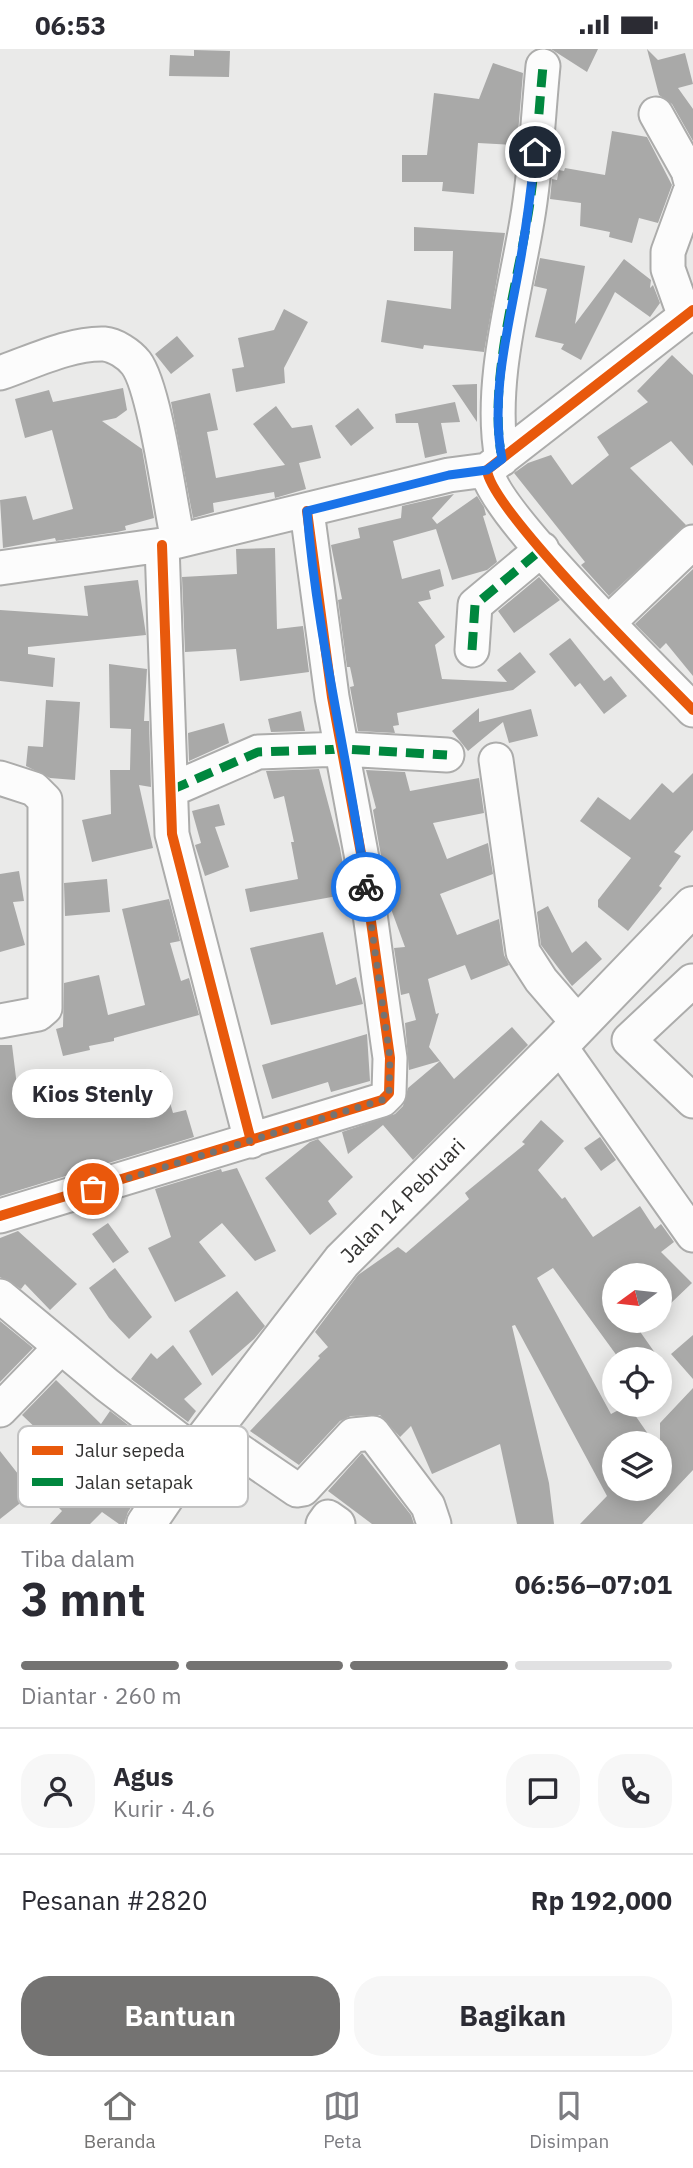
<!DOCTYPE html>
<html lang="id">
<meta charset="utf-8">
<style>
body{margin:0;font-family:"IBM Plex Sans",sans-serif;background:#f7f7f7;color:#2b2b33;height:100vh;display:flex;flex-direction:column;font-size:26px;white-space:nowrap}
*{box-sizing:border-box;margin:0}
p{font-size:23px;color:#7c7c81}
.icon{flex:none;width:38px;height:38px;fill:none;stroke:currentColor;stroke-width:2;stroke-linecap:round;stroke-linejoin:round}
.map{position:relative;height:1475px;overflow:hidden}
.details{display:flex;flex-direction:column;background:#fff;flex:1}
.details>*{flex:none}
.needle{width:46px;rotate:255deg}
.buttons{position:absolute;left:602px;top:1214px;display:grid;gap:14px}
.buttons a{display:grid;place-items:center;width:70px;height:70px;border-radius:50%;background:#fff;box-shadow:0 4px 18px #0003;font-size:35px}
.pin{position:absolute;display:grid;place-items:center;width:60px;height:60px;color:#fff;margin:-30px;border:4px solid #fff;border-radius:50%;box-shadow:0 2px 7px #0007}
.courier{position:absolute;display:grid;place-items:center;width:70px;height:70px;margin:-35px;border:5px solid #1a73e8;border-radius:50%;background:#fff;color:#222;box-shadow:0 2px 9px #0007}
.bubble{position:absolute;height:49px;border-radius:24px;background:#fff;box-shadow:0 4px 18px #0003;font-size:23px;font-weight:700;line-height:49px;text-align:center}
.overview em{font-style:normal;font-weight:700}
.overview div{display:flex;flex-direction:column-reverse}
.overview{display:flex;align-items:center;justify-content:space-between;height:119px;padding:0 21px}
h1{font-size:46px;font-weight:700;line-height:52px}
.bar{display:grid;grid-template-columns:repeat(4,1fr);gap:10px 7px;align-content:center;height:84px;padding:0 21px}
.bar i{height:9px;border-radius:5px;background:#e1e1e2}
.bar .selected{background:#747372}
.bar p{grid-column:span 4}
.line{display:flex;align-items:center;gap:18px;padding:0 21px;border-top:2px solid #e1e1e2}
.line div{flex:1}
.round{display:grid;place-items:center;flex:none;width:74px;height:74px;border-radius:28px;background:#f7f7f7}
.button{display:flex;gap:14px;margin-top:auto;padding:14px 21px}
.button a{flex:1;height:80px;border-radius:28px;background:#747372;color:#fff;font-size:28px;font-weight:700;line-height:80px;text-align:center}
.button a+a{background:#f7f7f7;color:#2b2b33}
.status{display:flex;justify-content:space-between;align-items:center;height:49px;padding:0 35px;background:#fff;direction:ltr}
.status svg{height:19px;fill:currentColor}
.tab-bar{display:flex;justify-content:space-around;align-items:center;height:98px;border-top:2px solid #e1e1e2;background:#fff;font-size:19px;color:#7c7c81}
.tab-bar a{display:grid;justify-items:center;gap:4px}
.tab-bar .selected{color:#747372}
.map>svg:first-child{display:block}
.building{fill:#a9a9a8}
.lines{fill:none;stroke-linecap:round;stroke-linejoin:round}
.minor-casing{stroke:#acacab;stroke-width:37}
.major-casing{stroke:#acacab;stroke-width:42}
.minor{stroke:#fcfcfc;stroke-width:33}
.major{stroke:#fcfcfc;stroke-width:38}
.quiet{stroke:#00873e;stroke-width:9;stroke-dasharray:18 9;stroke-linecap:butt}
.cycleway-casing{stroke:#fff;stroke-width:15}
.cycleway{stroke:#e8590c;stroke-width:10}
.done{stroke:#747372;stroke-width:7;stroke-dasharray:0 12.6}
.route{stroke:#1a73e8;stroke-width:9}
.labels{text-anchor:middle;stroke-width:7;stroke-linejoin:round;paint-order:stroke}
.street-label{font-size:21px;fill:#343332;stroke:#fff}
.key{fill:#fff;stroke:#c2c2c2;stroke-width:2}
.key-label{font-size:19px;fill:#343332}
</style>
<div class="status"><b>06:53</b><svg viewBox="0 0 49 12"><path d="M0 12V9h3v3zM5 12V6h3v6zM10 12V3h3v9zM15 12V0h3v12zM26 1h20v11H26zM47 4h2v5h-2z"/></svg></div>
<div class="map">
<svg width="693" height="1475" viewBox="0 0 693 1475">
<rect width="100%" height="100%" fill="#eaeae9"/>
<path class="building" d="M551 0H598L587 23Z
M647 0 658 11 685 4 693 35 678 39 693 60V92L672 55 659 46Z
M194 1 230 2 229 28 169 27 170 6 194 7Z
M493 14 523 24 517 96 478 94 474 145 442 142 443 133H402V106H427L434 44 479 50Z
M612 82 647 88 672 136 658 174 639 169 632 194 609 188 610 183 580 177 581 154 550 150 552 130 557 131 559 121 564 122 565 119 605 126Z
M414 178 505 184 484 303 424 296 423 300 381 293 387 251 451 260 453 202H414Z
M540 209 585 217 575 275 624 210 651 231 650 239 653 236 660 254 650 268 615 243 581 311 561 300 564 295 535 288 547 240 534 237Z
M284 260 308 273 284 319 285 334 236 343 232 320 244 318 238 289 274 281Z
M177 287 194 307 171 325 155 305Z
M672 306 693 326V417L671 392 630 419 686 476 609 547 581 516 585 513 514 424 528 414 551 406 572 436 609 406 597 388 648 353 637 342Z
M477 335V373L452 336Z
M123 339 127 361 116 369 102 372 142 400 154 469 125 477 126 481 117 483 56 492 55 489 3 499 0 451 26 447 33 471 73 460 52 381 25 389 15 350 49 341 53 353Z
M210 344 218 381 207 383 216 429 285 416 253 375 276 357 292 379 312 376 321 409 299 414 306 440 275 449 274 443 213 454 214 463 193 469 171 353Z
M455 353 460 373 441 374 447 404 425 409 418 374H396L395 365Z
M358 359 374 379 351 397 335 377Z
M454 445 432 469 437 475 477 447 484 458 486 466 483 467 497 513 487 521 452 531 436 480 393 492 402 530 440 520 444 537 429 542 431 550 418 553 445 588 435 596 442 630 507 633 497 621 520 603 536 623 513 641 397 664 399 676 393 677 395 684 358 682 350 638 354 637 350 618H347L338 551 342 550 331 496 360 489 358 479 401 469 402 457Z
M275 499 277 580 303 577 309 623 240 632 236 600 185 603 182 528 237 525 236 500Z
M693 520V627L666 594 660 600 635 575Z
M539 528 560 551 514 584 498 562Z
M138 531 146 586 28 598V605L55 609 53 638 0 632V561L88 567 84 537Z
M570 589 604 632 611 627 627 647 604 665 580 634 575 638 549 605Z
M109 615 147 620 144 672H149L151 738 139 736 153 799 92 813 82 771 111 765 110 721H130L131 680 110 679Z
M46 651 80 653 75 731 50 729 26 717 28 697 43 698Z
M479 659V673L531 660 538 687 509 694 503 673 468 702 452 682Z
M301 662 305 682 271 683 268 670Z
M224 674 229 694 189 712 188 684Z
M319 720 340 799 348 845 250 863 245 840 298 830 291 793H294L284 747 274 750 266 722Z
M366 721 405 723 410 742 479 729 484 764 433 774 447 810 488 794 493 825 440 845 457 886 499 870 504 906 509 916 471 931 465 916 428 930 436 965 439 964 429 998 440 1012 409 1021 405 974 416 971 409 944 401 946 394 899 405 898 387 849 384 829 389 827 381 807 373 761 376 759Z
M693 724V781L674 803 681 807 659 837 662 839 628 882 598 858V851L631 809 580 772 598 748 630 771 662 734 673 744Z
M219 755 225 776 215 778 229 818 205 827 195 796 201 794 192 762Z
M19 822 24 852 13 853 25 896 0 903V825Z
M107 830 110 863 65 867 64 834Z
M169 850 180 892 170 894 181 932 189 929 199 966 114 989V992L89 997 90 1001 63 1007 56 980 63 978 64 934 99 926 108 966 145 956 122 860Z
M548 857 572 904 586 892 602 910 572 937 541 896 537 863Z
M323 883 336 936 356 928 363 955 271 976 250 899Z
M512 978 528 996 413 1111 383 1076 348 1105 342 1083 395 1065 403 1057 408 1039 440 1012 454 1030Z
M367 985 370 1032 331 1043 328 1033 272 1050 262 1016Z
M0 996H12L17 1037 60 1026 67 1055 111 1043 109 1036 161 1022 173 1064 186 1061 194 1088 0 1147Z
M541 1071 564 1092 538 1121 562 1150 565 1148 593 1188 640 1157 655 1180 661 1175 674 1193 661 1203 692 1234 670 1255 660 1245V1227H642L639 1224V1227H614V1272H641V1284L660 1311H620L553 1219 537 1229 611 1365 628 1356 655 1395H614V1440H660V1374L693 1339V1421L642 1475H580L607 1447 515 1276 512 1277 549 1434 554 1475H517L500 1395 432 1425 411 1377 400 1388 380 1366 351 1367 340 1372 299 1416 250 1382 320 1309 318 1307 328 1298 315 1283 358 1226 398 1198 406 1204 469 1150 465 1144 525 1095 522 1093Z
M600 1088 616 1111 601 1122 584 1099Z
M318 1090 353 1128 328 1152 337 1165 310 1186 265 1129 310 1093Z
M237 1119 276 1202 255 1212 222 1174 199 1193 226 1227 175 1253 148 1199 171 1188 155 1140 221 1120 222 1123Z
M108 1174 129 1203 113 1214 92 1185Z
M18 1182 77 1235 50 1261 25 1235 21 1240 0 1228V1189Z
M115 1219 152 1268 129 1290 109 1269 89 1239Z
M237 1242 265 1277 254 1290 212 1327 189 1282Z
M0 1272 33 1299 0 1333Z
M693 1286V1330L671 1305Z
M173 1296 202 1335 184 1350 196 1362 188 1373 131 1330 151 1304 157 1310Z
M56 1331 101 1375 110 1362 167 1406 128 1463 124 1475H119L102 1463 90 1475H50L62 1462 35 1435 64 1406 22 1366Z
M0 1402 33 1444 0 1470Z
M362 1404 411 1466 414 1475H372L328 1442Z"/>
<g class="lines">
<defs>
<path id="minor" d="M656 65 688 122 692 137 668 203V220L685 268
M693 261 487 421C491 461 657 624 693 661
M0 324C32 313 70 294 104 295 115 296 129 305 136 314 155 339 170 455 178 492
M502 410C488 336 515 245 527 172 536 121 538 68 543 17
M162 496 172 785 251 1092
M0 519 162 496 449 426 487 421
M608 574 693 493
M472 601 475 556 542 500
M496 711 523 903 541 931 579 975
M0 729 34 740 45 751V959L38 965 0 972
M171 741 258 703 343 700 447 706
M692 932 629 991 693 1052
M559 996 693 1186
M0 1167 382 1051 389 1044 390 1009 363 815 332 648 307 462
M0 1247 107 1336 195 1403
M0 1361 61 1298
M212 1383 297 1441 303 1440 353 1386 373 1384 428 1457 434 1475
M323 1475 328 1468 338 1475"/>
<path id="major" d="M146 1475 195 1403 342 1212 559 996 693 857"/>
</defs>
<use href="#minor" class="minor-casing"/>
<use href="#major" class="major-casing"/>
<use href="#minor" class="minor"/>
<use href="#major" class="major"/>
<path class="quiet" d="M504 408 502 410C488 336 515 245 527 172 536 121 538 68 543 17
M472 601 475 556 542 500
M171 741 258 703 343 700 447 706"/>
<defs>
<path id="cycleway" d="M693 261 487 421C491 461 657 624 693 661
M162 496 172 785 251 1092
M0 1167 382 1051 389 1044 390 1009 363 815 332 648 307 462"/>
</defs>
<use href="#cycleway" class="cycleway-casing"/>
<use href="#cycleway" class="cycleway"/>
</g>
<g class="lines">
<path class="done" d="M93 1140 382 1051 389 1044 390 1009 366 838"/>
<path class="route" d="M366 838C349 712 317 589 307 462L449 426 487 421 502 410C490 348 508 281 519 219 526 181 531 142 535 103"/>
</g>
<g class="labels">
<g class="street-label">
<text transform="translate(403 1152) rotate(-45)" y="7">Jalan 14 Pebruari</text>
</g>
</g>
<rect x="18" y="1377" width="230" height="81" rx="10" class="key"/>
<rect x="32" y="1397" width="31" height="9" fill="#e8590c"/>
<rect x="32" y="1429" width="31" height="8" fill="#00873e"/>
<g class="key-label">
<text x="75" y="1408">Jalur sepeda</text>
<text x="75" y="1440">Jalan setapak</text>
</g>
</svg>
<div class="buttons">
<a><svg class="needle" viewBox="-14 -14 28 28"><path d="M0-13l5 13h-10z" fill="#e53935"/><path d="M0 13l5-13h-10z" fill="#7c7c81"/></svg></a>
<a><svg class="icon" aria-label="locate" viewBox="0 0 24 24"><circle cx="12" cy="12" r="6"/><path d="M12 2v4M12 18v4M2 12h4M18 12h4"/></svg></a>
<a><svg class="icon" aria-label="layers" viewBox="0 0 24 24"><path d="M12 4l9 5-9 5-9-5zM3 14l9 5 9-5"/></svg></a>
</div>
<div class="pin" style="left:93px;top:1140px;background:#ea580c"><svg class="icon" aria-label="bag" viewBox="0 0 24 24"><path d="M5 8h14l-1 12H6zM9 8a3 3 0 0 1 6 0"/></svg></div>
<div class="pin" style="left:535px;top:103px;background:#1f2937"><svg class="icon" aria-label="home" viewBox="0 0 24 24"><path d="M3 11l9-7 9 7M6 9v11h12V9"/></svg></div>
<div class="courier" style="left:366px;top:838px"><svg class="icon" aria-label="bike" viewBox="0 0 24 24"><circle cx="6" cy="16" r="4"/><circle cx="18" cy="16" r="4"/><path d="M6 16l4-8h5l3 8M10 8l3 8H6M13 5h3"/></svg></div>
<div class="bubble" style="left:12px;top:1020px;width:161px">Kios Stenly</div>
</div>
<section class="details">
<div class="overview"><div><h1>3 mnt</h1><p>Tiba dalam</p></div><em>06:56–07:01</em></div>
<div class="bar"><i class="selected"></i><i class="selected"></i><i class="selected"></i><i></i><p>Diantar · 260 m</p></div>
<div class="line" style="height:126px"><a class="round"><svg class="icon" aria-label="person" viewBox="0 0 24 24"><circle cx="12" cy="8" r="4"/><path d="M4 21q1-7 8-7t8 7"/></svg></a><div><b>Agus</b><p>Kurir · 4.6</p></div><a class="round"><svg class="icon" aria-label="chat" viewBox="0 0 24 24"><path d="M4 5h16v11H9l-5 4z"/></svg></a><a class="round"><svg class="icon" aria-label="phone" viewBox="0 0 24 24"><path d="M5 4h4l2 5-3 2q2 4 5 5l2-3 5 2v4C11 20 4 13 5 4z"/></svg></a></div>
<div class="line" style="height:91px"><div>Pesanan #2820</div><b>Rp 192,000</b></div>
<div class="button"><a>Bantuan</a><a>Bagikan</a></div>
</section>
<nav class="tab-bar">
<a class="selected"><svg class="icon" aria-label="home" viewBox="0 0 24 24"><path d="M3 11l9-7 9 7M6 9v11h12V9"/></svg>Beranda</a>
<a><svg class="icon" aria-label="map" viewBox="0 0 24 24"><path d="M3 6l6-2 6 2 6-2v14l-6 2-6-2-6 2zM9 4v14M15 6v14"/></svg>Peta</a>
<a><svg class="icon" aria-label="saved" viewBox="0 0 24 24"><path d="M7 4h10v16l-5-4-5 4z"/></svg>Disimpan</a>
</nav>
